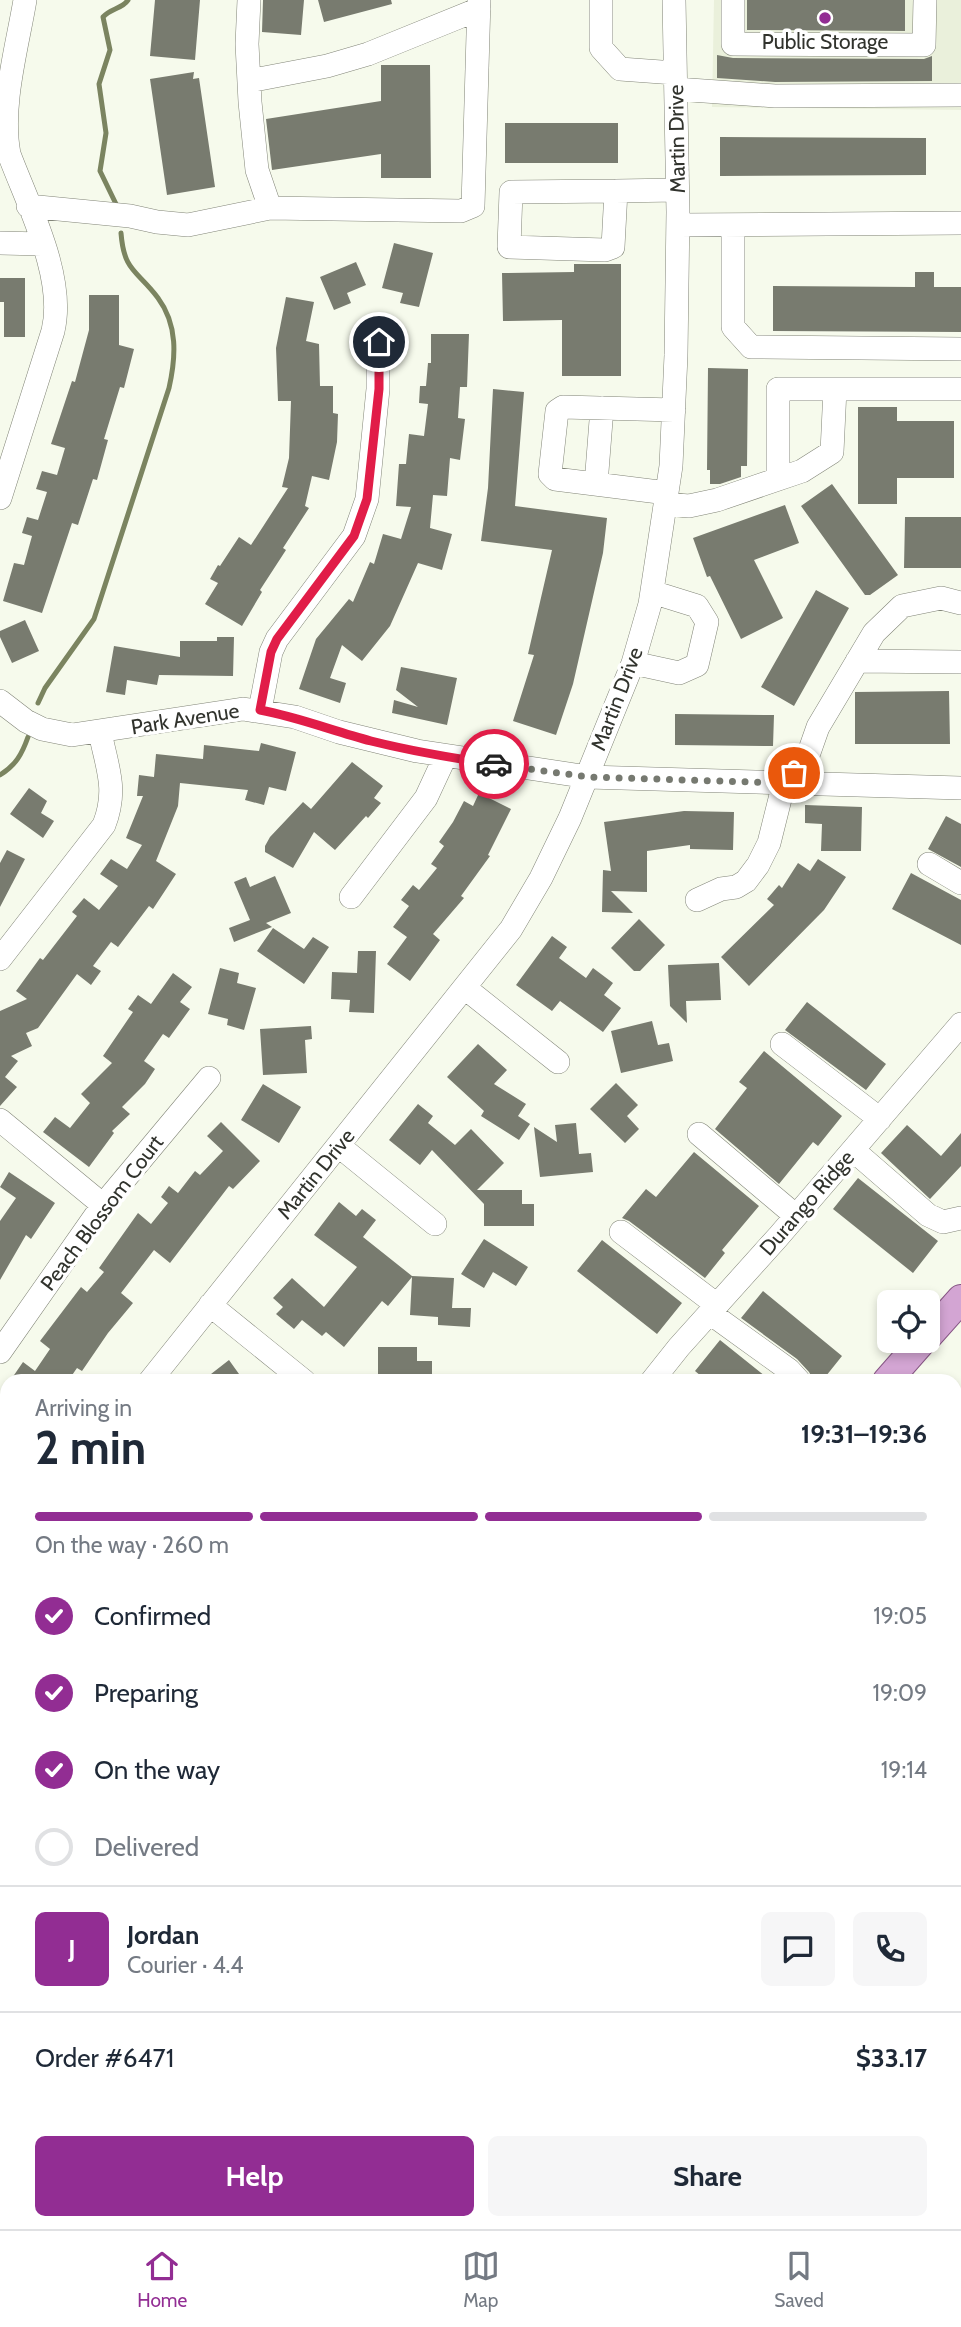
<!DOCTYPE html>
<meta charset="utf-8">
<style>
body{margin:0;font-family:Cabin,sans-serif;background:#f6f6f7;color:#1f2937;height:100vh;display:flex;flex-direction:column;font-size:26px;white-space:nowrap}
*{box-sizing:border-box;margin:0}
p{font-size:23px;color:#747a83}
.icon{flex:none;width:38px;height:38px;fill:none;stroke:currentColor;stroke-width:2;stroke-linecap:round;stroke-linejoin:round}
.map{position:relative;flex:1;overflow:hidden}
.details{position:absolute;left:0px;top:1374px;width:962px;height:856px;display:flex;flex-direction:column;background:#fff;border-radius:21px 21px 0 0;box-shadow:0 4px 10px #0003}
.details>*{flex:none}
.buttons{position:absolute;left:877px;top:1290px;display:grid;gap:14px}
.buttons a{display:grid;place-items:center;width:63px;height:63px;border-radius:10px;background:#fff;box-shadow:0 4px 10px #0003;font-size:35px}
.pin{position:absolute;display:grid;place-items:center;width:60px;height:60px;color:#fff;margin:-30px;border:4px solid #fff;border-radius:50%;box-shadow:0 2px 7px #0007}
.courier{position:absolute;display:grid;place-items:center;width:70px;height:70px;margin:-35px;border:5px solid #e11d48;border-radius:50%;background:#fff;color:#222;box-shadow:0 2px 9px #0007}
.headline em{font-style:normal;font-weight:800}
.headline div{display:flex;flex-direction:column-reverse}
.headline{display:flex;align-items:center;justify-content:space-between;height:119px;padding:0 35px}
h1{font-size:46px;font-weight:800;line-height:52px}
.bar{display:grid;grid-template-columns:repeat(4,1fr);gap:10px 7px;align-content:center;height:84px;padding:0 35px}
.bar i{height:9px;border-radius:5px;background:#e0e1e3}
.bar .current{background:#922d93}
.bar p{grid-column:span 4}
.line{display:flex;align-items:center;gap:18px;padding:0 35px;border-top:2px solid #e0e1e3}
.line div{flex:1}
.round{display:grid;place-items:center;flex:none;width:74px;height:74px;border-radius:10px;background:#f6f6f7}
ol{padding:0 35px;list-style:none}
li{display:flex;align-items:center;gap:21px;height:77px}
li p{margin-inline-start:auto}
li .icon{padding:7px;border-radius:50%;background:#922d93;color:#fff;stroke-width:4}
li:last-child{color:#747a83}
li i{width:38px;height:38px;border:4px solid #e0e1e3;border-radius:50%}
.action{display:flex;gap:14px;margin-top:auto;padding:14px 35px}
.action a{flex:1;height:80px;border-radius:10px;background:#922d93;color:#fff;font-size:28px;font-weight:800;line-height:80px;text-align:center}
.action a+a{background:#f6f6f7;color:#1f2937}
.dock{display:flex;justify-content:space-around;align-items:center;height:98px;border-top:2px solid #e0e1e3;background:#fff;font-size:19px;color:#747a83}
.dock a{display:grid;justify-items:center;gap:4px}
.dock .current{color:#922d93}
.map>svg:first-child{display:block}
.built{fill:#eaf0db}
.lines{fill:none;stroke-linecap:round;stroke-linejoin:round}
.stream{stroke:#7b8460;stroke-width:5}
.building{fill:#787b6f}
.minor-casing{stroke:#828578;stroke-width:24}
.major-casing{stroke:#875685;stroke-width:30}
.highway-casing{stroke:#875685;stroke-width:35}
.minor{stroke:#fff;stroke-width:23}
.major{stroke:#d3a5d3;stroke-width:28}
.highway{stroke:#b569b5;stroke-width:33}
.done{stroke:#767970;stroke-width:7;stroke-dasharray:0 12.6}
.route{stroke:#e11d48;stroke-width:9}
.poi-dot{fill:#922d93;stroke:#fff;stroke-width:2.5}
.labels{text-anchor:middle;stroke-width:7;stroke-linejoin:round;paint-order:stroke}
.poi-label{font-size:21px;fill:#31332d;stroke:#fff}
.street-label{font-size:21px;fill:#31332d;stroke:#fff}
</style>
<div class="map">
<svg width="961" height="2229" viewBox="0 0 961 2229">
<rect width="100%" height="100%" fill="#f6faec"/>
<path class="built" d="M714 0H961V110L712 107Z
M7 1814V2222L400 2223 397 2229H0V2051L5 2015 0 1847Z
M961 2172V2229H918L923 2223 956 2222V2179Z"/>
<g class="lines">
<path class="stream" d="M116 204 100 171 106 133 99 84 110 50 103 17C111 8 122 9 128 0
M38 703 45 688 94 619 169 388C176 357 178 325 158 298 137 270 124 272 121 233
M0 775C16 765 22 754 28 737"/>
</g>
<path class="building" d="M155 0H200L195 60 150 56Z
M263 0H304L301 35 262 32Z
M318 0H391L392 4 324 22Z
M747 0H905V31L747 30Z
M717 55 733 58 924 59 932 56V81L775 82 717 78Z
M381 65H430L431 178H381V154L272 170 266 119 381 101Z
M194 72 193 79 199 78 215 187 167 195 150 79Z
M505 123H618V163H505Z
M720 137 926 138V175L720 176Z
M394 243 433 253 419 307 400 303 403 293 382 288Z
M356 262 366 285 347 293 351 303 334 310 320 277Z
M574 264H621V376H562V320L503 321 502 273 574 272Z
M915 272H934V287H961V332L773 331V286L915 287Z
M0 278H25V337H4V302H0Z
M89 295H119V345L134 349 124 388 120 387 104 439 108 440 97 480 93 479 78 525 72 523 42 613 3 601 14 563 24 565 32 536 22 533 27 517 38 520 47 492 36 489 42 471 57 475 65 448 51 444 72 381 75 382 89 330Z
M286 297 314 302 306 341 319 344 320 386H333V413L338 414 337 442 329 480 312 476 305 506 309 508 283 548 286 550 260 590 262 592 242 626 205 604 218 583 210 579 218 565 220 566 239 537 251 545 288 488 282 487 289 458 291 401H278L276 348Z
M431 334H469L467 387H460L458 418 465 419 460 460 450 458 447 496 433 495 430 528 452 534 442 570 418 563 390 626 362 661 342 645 330 678 346 683 340 703 299 689 316 639 349 599 353 602 370 562 374 564 383 534 401 539 411 507 396 506 399 464H406L409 434 424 436 428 404 419 403 420 386H426L428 363H431Z
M708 368 748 369 747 466H741V477L720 484H710V470H707Z
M493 389 524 392 515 506 607 518 603 553 573 684 556 735 513 721 534 655 528 654 552 550 481 541 488 488Z
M858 407H897V421H954V478H897V504H858Z
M832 484 898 575 870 595H865L801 506Z
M785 505 799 543 754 560 783 618 741 639 710 576 707 577 693 538Z
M905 517H961V568H904Z
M816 590 849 608 794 706 761 687Z
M25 620 39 651 12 663 0 637V631Z
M217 637H234L233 676 159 675 157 685 127 680 125 695 106 692 114 646 180 657V641H217Z
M401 667 457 678 447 725 392 713 394 700 418 707 396 690Z
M949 691 950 744H855V692Z
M675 714 774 715 773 746 675 745Z
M261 743 296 752 286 791 269 787 264 805 245 800 248 790 180 783 178 806 156 861 176 874 153 909 149 906 118 947 111 942 93 966 101 971 91 985 77 974 38 1028 26 1033 32 1046 11 1056 18 1061 5 1077 17 1087 0 1106V1011L27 999 16 991 40 958 43 960 77 916 72 912 84 898 99 910 118 886 100 874 111 859 127 869 142 845 126 838 143 796H137L139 775 154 777 156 754 203 759 204 745 259 751Z
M352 762 383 786 374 798 381 803 368 818 366 816 335 850 314 832 293 868 265 852V846L270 837 303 802 311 809Z
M29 788 47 801 41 813 54 821 43 838 10 814Z
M479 793 511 809 488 855 490 856 461 896 464 898 433 934 440 940 410 981 387 964 407 937 393 927 409 906 401 900 413 885 419 890 437 868 431 864 444 846 439 842 453 822 464 801 473 806Z
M805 805 862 807 861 851H821L822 824 805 823Z
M684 811 734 812 733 850 690 849V845L647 851V892L611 891 633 913 602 912 603 870 611 871 604 822Z
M946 816 961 824V867L928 849Z
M7 850 25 859 0 907V863Z
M818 859 846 877 824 910 749 986 721 957 774 905 767 899 779 885 782 888 798 863 810 871Z
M911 873 961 900V945L892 909Z
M275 876 291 913 266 923 272 927 234 942 229 928 250 920 234 882 246 877 250 887Z
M639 919 665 945 640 971H634L611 948Z
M273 928 304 949 313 937 329 947 304 984 257 951Z
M552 936 567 947 559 958 586 978 593 968 613 983 604 995 621 1008 603 1032 560 1001 552 1011 516 985Z
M358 951H376L374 1013 349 1012 350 1000 331 999 332 972 357 973Z
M719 963 721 1000 686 1001 687 1023 670 1006 668 965Z
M220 968 239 973 237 983 256 988 244 1030 227 1025 228 1019 208 1014Z
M173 973 192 987 180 1002 190 1009 169 1038 163 1034 144 1061 155 1069 145 1084 122 1107 130 1114 112 1131 114 1133 89 1167 43 1132 55 1117 70 1128 90 1103 81 1094 112 1063 103 1056 133 1012 128 1009 138 995 151 1004Z
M807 1002 886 1064 866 1090 785 1030Z
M652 1021 658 1045 669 1043 673 1061 621 1073 611 1031Z
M311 1026 312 1039 305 1040 307 1073 263 1075 260 1029Z
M478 1044 507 1070 494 1084 526 1104 518 1116 530 1124 519 1140 481 1116 484 1111 447 1077Z
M764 1051 842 1116 818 1146 813 1142 779 1184 715 1129 747 1088 739 1082Z
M616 1083 638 1105 627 1116 639 1129 625 1143 590 1109Z
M263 1084 301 1107 279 1143 241 1120Z
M418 1104 433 1116 428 1123 455 1145 471 1129 504 1163 477 1190H522V1204H534V1226H484V1204L432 1150 420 1165 389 1140Z
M221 1122 260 1161 233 1189 229 1186 170 1263 154 1250 121 1293 133 1303 108 1333 82 1371 77 1368 68 1381H10L23 1362 35 1371 50 1349 40 1341 81 1287 87 1292 104 1272 99 1268 138 1213 151 1224 168 1203 161 1197 169 1186 178 1193 195 1171 200 1175 223 1151 207 1136Z
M576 1123 579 1154 591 1153 593 1172 540 1177 534 1127 557 1142 555 1125Z
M907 1125 941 1156 961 1133V1166L930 1199 881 1153Z
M694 1152 759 1206 722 1250 725 1253 705 1278 629 1221 622 1218 646 1189 656 1197Z
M9 1172 55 1203 31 1239 26 1235 0 1280V1221L16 1198 0 1187Z
M858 1178 938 1241 913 1273 833 1209Z
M339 1202 356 1216 362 1209 376 1220 363 1237 412 1276 454 1278 452 1308H471L470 1327 438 1325V1317L410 1315 412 1277 388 1306 382 1301 344 1347 326 1332 322 1336 302 1320 294 1329 276 1314 283 1307 273 1298 292 1278 324 1307 357 1267 314 1235Z
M484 1239 528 1267 516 1286 493 1272 484 1288 461 1274Z
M602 1240 682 1303 657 1334 577 1271Z
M763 1291 842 1356 822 1381H814L809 1372 797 1359 741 1318Z
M720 1340 771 1381H707L695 1371Z
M378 1347H417V1361H432V1381H378Z
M229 1360 244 1381H202Z"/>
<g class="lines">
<defs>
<path id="minor" d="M249 0 247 44 250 102 257 170 270 208
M601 0V48L620 69 675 73
M733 0V44L924 45 925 0
M249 81 327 66 368 54 479 9
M676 89 775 96 961 95
M616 191 511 192 509 247 605 250 613 247 616 191 677 190
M28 206 130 216 157 222 188 225 270 208 461 211 473 206 479 0
M678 225 961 223
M733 225V327L751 347 961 349
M0 243 42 244
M778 478V389H835
M596 484 602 408
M667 493 555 479 550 474 557 411 563 407 674 410
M0 498 53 331C66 277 28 205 9 154 0 106 17 48 25 0
M665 504 689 506 717 500 802 471 832 452 835 389H961
M857 661 961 662
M633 663 679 673 697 665 707 622 697 606 652 592
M0 701 26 721 42 729 72 735 243 709 295 717 339 732 417 751 588 777 961 788
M260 710 271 652 277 639 354 536 367 499 378 389V342
M929 864 961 883
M351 897 426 798 445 757
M697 900 721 889 736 887 746 881 758 865 769 843 784 783 805 764 818 727 874 633 902 606 941 598 961 603
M0 959 104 825C118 789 107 768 100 732
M465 988 558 1062
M782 1044 880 1119
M0 1120 103 1205
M699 1134 796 1216
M339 1146 435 1224
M853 1150 928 1215 943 1222 961 1218
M621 1232 717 1305
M210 1305 304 1381
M710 1313 789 1370 799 1381
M0 1352 103 1205 209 1078
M150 1381 511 929 541 878 570 818 633 663 650 604 671 466 676 355 678 212 674 0
M652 1381 679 1347 778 1237 961 1024
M0 1679 7 1654
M0 1818H7
M107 2222 114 2229
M294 2222 300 2229
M954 2222 952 2225 958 2229
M33 2229 35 2222
M184 2229 190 2222
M272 2229 279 2222"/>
<path id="major" d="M928 1336 961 1299
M887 1381 923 1340
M0 1657H7
M956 1669H961
M956 2088 961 2081
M406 2229 409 2222
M850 2229 855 2222"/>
<path id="highway" d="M956 1609 961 1599
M956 1766 961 1752
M530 2229 536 2222
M581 2229 586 2222
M669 2229 672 2222
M744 2229 747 2222"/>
</defs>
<use href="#minor" class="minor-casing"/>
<use href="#major" class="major-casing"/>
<use href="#highway" class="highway-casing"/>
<use href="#minor" class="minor"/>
<use href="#major" class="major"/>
<use href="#highway" class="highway"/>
</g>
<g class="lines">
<path class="done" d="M494 764 588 777 784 783 794 773"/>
<path class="route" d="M379 342V389L367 499 354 536 277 639 271 652 260 710C298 717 333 731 371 741 411 751 452 758 494 764"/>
</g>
<circle class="poi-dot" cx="825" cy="18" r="7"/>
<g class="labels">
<g class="poi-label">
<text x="825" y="49">Public Storage</text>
</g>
<g class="street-label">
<text transform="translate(677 139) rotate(-91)" y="7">Martin Drive</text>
<text transform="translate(617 699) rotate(-69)" y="7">Martin Drive</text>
<text transform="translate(185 719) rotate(-9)" y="7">Park Avenue</text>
<text transform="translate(316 1174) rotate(-51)" y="7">Martin Drive</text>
<text transform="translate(807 1203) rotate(-49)" y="7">Durango Ridge</text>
<text transform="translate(102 1213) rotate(-53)" y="7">Peach Blossom Court</text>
</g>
</g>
</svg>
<div class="buttons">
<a><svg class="icon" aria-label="locate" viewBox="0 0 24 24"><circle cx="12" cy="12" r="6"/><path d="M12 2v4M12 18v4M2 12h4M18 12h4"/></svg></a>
</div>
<div class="pin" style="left:794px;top:773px;background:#ea580c"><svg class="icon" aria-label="bag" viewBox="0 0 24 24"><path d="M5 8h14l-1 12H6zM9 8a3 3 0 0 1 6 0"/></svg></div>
<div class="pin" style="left:379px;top:342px;background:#1f2937"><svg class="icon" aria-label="home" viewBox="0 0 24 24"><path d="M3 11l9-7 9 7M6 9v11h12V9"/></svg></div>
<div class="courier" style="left:494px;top:764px"><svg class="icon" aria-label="car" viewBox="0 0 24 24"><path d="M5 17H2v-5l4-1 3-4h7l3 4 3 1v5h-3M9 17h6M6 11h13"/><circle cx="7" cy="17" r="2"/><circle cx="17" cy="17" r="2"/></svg></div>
<section class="details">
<div class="headline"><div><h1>2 min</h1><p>Arriving in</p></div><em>19:31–19:36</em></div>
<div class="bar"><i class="current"></i><i class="current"></i><i class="current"></i><i></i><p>On the way · 260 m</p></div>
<ol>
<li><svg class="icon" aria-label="check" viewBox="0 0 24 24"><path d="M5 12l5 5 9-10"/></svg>Confirmed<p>19:05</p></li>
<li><svg class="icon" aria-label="check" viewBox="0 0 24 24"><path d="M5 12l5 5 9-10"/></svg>Preparing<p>19:09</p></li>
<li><svg class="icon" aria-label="check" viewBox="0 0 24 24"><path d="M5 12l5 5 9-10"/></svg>On the way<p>19:14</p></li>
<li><i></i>Delivered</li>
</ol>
<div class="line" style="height:126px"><b class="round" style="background:#922d93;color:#fff">J</b><div><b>Jordan</b><p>Courier · 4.4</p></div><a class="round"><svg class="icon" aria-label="chat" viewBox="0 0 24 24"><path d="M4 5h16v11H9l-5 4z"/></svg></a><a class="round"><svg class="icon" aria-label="phone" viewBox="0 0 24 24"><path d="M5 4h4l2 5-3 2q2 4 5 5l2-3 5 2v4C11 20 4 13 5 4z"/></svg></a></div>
<div class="line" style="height:91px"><div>Order #6471</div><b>$33.17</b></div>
<div class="action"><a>Help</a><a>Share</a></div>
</section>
</div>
<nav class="dock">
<a class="current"><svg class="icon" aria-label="home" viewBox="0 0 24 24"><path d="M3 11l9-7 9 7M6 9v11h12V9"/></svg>Home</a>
<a><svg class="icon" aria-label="map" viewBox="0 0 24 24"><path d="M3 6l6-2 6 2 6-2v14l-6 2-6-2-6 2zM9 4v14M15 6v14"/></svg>Map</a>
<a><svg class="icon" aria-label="saved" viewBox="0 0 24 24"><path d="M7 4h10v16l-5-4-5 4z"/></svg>Saved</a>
</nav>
